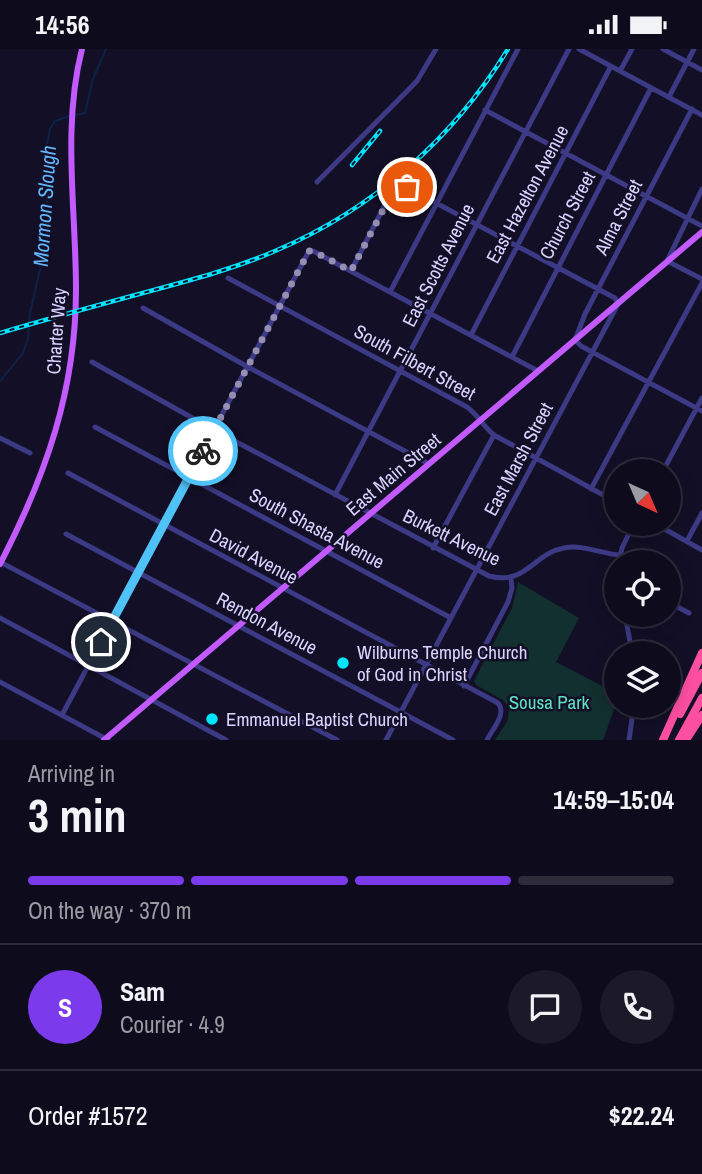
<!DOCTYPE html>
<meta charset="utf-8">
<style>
body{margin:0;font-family:"Archivo Narrow",sans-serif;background:#1c1929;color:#f1f3f6;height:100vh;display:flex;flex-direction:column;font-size:26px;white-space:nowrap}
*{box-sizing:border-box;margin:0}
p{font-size:23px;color:#9b9ba3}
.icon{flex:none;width:38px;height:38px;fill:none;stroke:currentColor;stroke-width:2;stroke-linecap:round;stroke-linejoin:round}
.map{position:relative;height:691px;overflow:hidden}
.details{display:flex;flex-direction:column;background:#0e0b1c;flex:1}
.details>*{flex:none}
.needle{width:46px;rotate:136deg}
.controls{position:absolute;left:604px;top:410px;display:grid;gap:14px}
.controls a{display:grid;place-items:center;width:77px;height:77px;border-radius:50%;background:#0e0b1c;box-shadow:0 4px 18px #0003,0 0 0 2px #2e2b3b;font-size:35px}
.pin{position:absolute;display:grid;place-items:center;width:60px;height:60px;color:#fff;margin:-30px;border:4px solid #fff;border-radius:50%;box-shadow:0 2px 7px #0007}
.courier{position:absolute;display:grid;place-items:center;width:70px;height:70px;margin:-35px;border:5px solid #4fc3f7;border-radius:50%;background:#fff;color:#222;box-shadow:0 2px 9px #0007}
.headline em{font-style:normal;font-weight:800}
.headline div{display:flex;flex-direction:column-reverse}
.headline{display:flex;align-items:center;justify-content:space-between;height:119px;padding:0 28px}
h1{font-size:46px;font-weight:800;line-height:52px}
.bar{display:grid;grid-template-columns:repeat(4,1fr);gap:10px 7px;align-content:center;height:84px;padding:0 28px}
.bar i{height:9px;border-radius:5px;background:#2e2b3b}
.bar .active{background:#7c3aed}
.bar p{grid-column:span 4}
.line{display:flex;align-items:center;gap:18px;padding:0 28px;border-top:2px solid #2e2b3b}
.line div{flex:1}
.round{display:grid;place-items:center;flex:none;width:74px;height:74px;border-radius:37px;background:#1c1929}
.status{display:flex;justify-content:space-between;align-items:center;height:49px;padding:0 35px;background:#0e0b1c;direction:ltr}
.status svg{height:19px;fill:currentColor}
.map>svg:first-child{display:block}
.green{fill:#12302f}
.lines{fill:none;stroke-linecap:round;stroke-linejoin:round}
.stream{stroke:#0c2248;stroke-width:2}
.minor{stroke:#3d3a85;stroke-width:5}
.major{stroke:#c25bff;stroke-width:6}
.highway{stroke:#ff4fa3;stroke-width:8}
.rail-casing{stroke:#00e5ff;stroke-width:4.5}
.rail{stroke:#130f26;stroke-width:2;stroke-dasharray:5;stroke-linecap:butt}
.done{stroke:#948fb3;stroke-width:7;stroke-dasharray:0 12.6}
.route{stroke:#4fc3f7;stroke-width:9}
.poi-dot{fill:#00e5ff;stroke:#130f26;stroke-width:2.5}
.labels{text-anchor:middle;stroke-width:5;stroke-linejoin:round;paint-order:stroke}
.street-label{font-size:19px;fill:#d9d4ff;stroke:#130f26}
.poi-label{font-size:19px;fill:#d9d4ff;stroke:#130f26;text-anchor:start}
.park-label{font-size:19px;fill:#5fe0c0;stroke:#130f26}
.water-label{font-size:21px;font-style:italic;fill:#62b6ff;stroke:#130f26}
</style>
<div class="status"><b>14:56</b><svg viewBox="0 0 49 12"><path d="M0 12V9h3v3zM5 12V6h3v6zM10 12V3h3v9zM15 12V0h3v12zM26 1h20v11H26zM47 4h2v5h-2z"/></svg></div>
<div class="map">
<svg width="702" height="691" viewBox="0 0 702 691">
<rect width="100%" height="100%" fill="#130f26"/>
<path class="green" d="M518 533 579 569 556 613 616 644V655L603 691H495L508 671 509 659 503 651 476 636 474 632 512 559Z"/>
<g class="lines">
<path class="stream" d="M76 66 85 64 93 30 106 0
M0 332 23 304 28 290 30 264 47 190V95L50 80 55 72 70 67"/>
<path class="minor" d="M579 0 702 66
M663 0 702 21
M620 22 632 0
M669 48 694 0
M692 60 585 265 575 291 581 297 702 362
M485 61 702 177
M317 133 417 32 436 0
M702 140 667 212 702 230
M351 222 392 142 399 137H404L598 240 615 249 618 255 386 691
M228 229 467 358C478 366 483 377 494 386L616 453
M390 243 518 0
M143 259 248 318 429 415
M471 286 611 17
M512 308 651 39
M92 313 214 381 489 527C526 537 534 504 564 499 582 495 602 505 620 506
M95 378 451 569
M0 389 30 404
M663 422 702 349
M68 424 498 654C507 665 493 679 487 691
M591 440 702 234
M335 446 569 0
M654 474 702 501
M66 485 453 691
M687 492 702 464
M433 499 494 386
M0 513 337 691
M619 513 622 499 634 474
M668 553 689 564
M625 565 632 604
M0 569 226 691
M631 596 647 594 667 604
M0 633 108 691
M464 637 508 553 512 539 511 529
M62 666 309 202H313L538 322
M629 691 634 656"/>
<path class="major" d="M0 515C46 426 76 341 76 240 76 160 62 78 82 0
M104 691 702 183"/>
<path class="highway" d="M680 665 702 624
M663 691 702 604
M679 691 702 649
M686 691 702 666"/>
<defs>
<path id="rail" d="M352 116 380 82
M0 284C51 269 102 255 154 241 195 230 236 219 275 202 372 161 453 90 508 0"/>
</defs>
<use href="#rail" class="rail-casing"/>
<use href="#rail" class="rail"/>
</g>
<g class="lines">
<path class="done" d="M203 402 309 202H313L351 222 393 142 399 137 407 138"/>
<path class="route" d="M101 593 203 402"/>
</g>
<g class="poi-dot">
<circle cx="343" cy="614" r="7"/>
<circle cx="212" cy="670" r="7"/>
</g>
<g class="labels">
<g class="street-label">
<text transform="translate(527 145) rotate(-62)" y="7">East Hazelton Avenue</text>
<text transform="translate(567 166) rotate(-62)" y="7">Church Street</text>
<text transform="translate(618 168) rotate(-63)" y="7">Alma Street</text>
<text transform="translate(438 216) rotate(-63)" y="7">East Scotts Avenue</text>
<text transform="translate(56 282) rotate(-86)" y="7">Charter Way</text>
<text transform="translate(415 313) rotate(29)" y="7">South Filbert Street</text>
<text transform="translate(518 410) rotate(-62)" y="7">East Marsh Street</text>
<text transform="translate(393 425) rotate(-40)" y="7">East Main Street</text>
<text transform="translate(317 479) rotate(28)" y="7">South Shasta Avenue</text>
<text transform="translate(452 488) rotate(26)" y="7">Burkett Avenue</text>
<text transform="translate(254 507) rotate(28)" y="7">David Avenue</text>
<text transform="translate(267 574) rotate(28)" y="7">Rendon Avenue</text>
</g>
<g class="poi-label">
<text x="357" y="610">Wilburns Temple Church<tspan x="357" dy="22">of God in Christ</tspan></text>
<text x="226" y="677">Emmanuel Baptist Church</text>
</g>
<g class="park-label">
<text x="549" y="660">Sousa Park</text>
</g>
<g class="water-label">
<text transform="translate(45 157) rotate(-86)" y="7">Mormon Slough</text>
</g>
</g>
</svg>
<div class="controls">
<a><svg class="needle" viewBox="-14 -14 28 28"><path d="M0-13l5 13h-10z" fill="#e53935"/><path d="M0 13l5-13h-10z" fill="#9b9ba3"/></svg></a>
<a><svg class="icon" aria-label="locate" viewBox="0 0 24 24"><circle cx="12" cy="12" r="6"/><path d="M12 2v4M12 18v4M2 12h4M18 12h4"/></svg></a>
<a><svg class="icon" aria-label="layers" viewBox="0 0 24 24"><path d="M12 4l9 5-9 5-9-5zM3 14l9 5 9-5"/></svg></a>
</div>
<div class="pin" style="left:407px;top:138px;background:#ea580c"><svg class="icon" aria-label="bag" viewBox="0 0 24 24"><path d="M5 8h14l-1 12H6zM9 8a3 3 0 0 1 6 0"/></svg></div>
<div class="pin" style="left:101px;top:593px;background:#1f2937"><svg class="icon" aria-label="home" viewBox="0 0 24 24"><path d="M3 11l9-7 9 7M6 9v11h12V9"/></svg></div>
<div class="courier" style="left:203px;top:402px"><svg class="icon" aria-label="bike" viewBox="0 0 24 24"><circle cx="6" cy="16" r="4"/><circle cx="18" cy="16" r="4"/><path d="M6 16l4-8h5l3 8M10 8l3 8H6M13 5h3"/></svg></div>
</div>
<section class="details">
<div class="headline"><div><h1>3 min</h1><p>Arriving in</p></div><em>14:59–15:04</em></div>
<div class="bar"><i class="active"></i><i class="active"></i><i class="active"></i><i></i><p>On the way · 370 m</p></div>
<div class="line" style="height:126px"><b class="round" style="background:#7c3aed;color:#fff">S</b><div><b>Sam</b><p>Courier · 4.9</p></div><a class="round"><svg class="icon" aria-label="chat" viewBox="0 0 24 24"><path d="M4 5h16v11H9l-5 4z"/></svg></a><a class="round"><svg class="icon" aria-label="phone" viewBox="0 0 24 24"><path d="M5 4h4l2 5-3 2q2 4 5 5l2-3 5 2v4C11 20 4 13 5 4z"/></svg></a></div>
<div class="line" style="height:91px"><div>Order #1572</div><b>$22.24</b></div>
</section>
